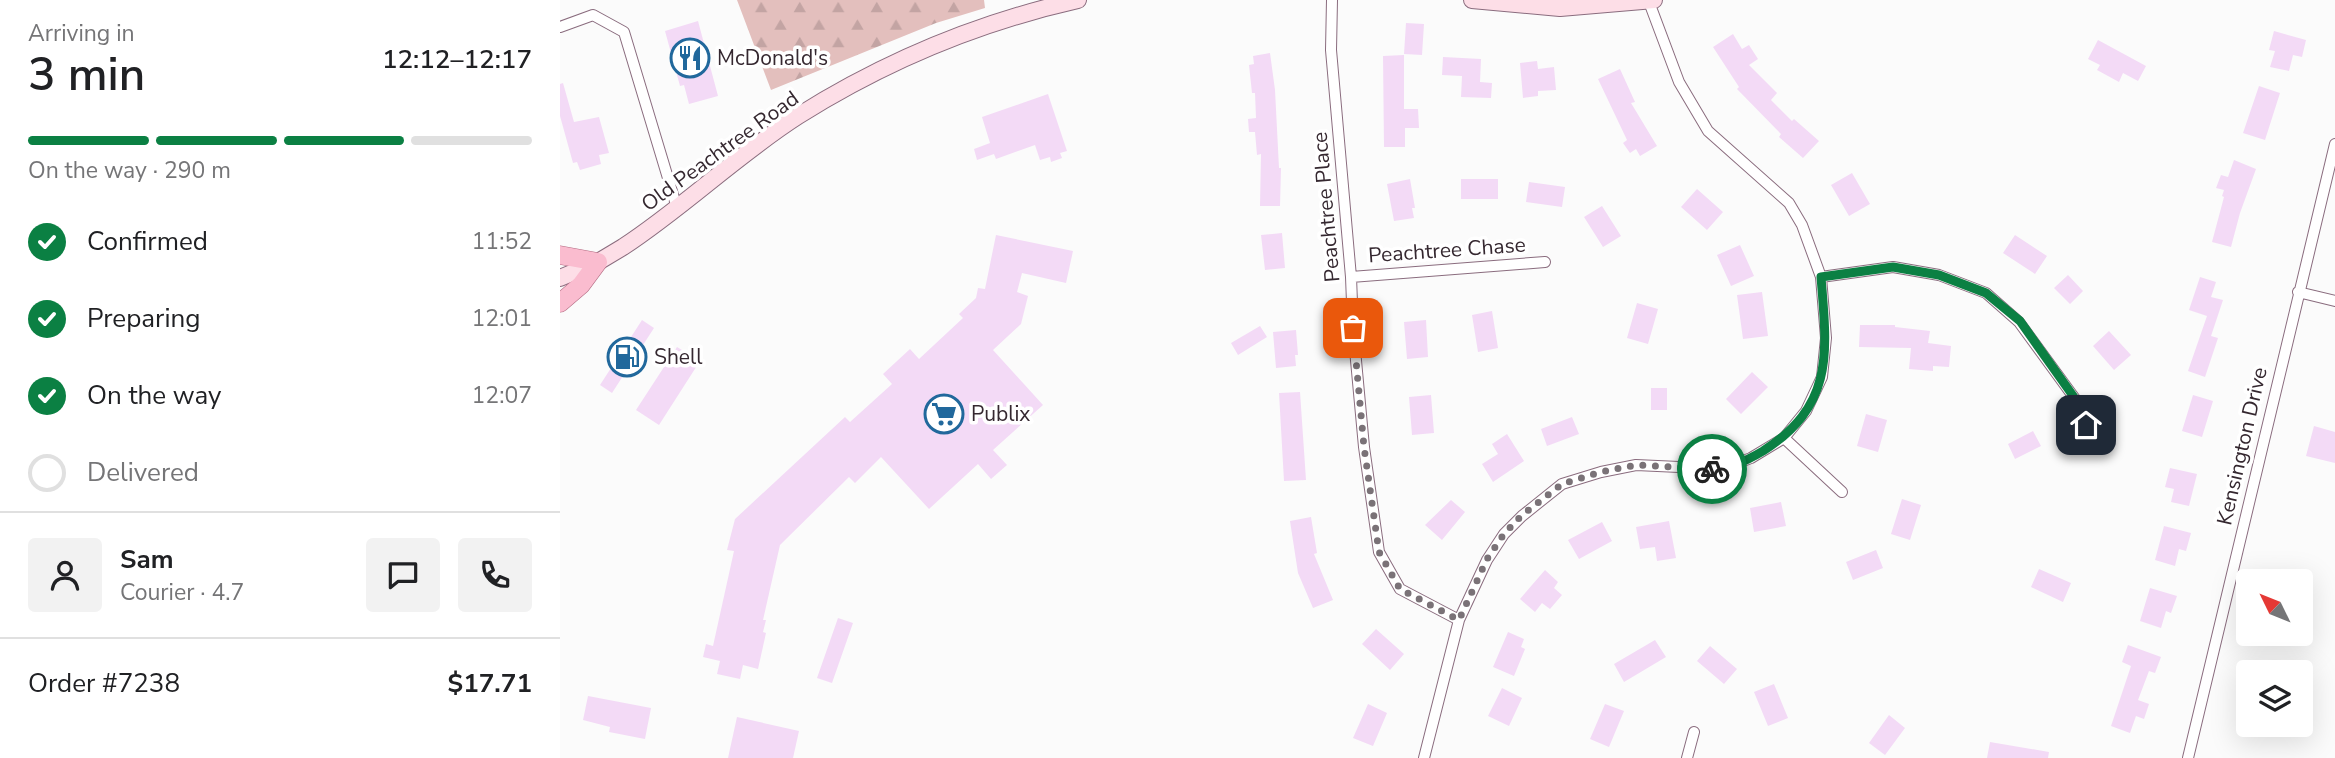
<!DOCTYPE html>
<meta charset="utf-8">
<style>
body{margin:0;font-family:"Nunito Sans",sans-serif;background:#f2f2f2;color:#202124;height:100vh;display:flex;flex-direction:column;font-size:26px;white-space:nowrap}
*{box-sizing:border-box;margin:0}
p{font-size:23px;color:#757577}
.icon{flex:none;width:38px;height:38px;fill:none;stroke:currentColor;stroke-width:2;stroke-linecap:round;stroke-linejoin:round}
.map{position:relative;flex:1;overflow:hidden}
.panel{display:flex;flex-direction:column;background:#fff;width:560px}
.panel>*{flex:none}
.needle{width:46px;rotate:313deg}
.buttons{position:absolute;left:1676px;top:569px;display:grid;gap:14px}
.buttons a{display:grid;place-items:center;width:77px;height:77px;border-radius:7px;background:#fff;box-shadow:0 7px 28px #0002;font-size:35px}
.pin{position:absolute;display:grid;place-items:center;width:60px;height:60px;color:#fff;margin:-30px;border-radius:14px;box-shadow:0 4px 10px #0006}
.courier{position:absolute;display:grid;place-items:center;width:70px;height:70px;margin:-35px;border:5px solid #0b8043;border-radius:50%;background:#fff;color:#222;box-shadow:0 2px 9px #0007}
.summary em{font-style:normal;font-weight:600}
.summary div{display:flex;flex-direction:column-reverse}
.summary{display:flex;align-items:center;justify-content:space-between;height:119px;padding:0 28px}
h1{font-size:46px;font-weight:600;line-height:52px}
.bar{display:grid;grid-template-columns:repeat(4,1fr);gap:10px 7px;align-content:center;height:84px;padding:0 28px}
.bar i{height:9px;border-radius:5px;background:#e0e0e0}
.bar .current{background:#0b8043}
.bar p{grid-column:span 4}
.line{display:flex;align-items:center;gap:18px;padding:0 28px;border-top:2px solid #e0e0e0}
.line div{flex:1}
.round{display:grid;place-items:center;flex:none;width:74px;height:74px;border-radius:7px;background:#f2f2f2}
ol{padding:0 28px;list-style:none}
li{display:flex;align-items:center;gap:21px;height:77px}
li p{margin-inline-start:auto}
li .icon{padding:7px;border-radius:50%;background:#0b8043;color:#fff;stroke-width:4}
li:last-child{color:#757577}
li i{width:38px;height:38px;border:4px solid #e0e0e0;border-radius:50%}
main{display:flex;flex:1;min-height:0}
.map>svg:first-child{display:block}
.forest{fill:url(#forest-firs)}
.building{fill:#f3daf6}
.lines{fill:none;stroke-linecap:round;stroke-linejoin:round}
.minor-casing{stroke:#8a6c7e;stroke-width:12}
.secondary-casing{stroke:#8a6c7e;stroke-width:18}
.primary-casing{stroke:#b36c83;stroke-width:19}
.minor{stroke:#fff;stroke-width:10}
.secondary{stroke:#fddee7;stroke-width:16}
.primary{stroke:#fabccf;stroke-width:18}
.done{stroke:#7a7277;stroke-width:7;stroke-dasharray:0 12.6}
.route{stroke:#0b8043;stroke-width:9}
.labels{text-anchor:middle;stroke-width:7;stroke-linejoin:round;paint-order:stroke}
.poi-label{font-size:21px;fill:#352830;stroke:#fff;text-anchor:start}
.street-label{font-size:21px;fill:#352830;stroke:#fff}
</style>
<main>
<section class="panel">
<div class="summary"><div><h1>3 min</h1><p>Arriving in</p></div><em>12:12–12:17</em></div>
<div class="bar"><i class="current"></i><i class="current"></i><i class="current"></i><i></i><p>On the way · 290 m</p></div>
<ol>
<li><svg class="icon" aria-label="check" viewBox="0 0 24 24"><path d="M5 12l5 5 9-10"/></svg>Confirmed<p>11:52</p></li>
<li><svg class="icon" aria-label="check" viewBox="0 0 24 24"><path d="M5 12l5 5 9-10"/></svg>Preparing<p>12:01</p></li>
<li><svg class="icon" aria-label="check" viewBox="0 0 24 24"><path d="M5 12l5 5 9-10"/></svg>On the way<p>12:07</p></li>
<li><i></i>Delivered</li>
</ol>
<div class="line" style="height:126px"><a class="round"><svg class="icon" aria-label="person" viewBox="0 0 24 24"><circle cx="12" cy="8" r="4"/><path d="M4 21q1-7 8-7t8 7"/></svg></a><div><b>Sam</b><p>Courier · 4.7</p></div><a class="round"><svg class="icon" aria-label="chat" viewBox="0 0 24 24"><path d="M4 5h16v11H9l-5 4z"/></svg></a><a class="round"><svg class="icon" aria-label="phone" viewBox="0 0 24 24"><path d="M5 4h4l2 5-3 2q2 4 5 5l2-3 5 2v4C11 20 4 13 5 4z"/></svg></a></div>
<div class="line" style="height:91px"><div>Order #7238</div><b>$17.71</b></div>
</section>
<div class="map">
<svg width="1775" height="758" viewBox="0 0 1775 758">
<defs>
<pattern id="forest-firs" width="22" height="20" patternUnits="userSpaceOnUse" patternTransform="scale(1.75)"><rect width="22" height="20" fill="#e3bfbd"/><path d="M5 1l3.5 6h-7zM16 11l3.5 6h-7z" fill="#c3a4a3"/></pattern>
</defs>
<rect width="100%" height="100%" fill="#fbfbfb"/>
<path class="forest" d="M177 0H424L425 8 376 23 211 90Z"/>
<path class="building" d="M138 21 158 96 129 104 124 85 120 86 105 31Z
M846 23 864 24 862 55 844 54Z
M1714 31 1746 40 1742 57 1733 55 1729 71 1710 67 1715 51 1709 50Z
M1173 34 1182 49 1189 45 1198 59 1189 65 1217 93 1211 100 1232 121 1234 119 1259 141 1243 158 1219 137 1221 134 1177 89 1179 87 1153 47Z
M1538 40 1586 66 1578 81 1563 73 1559 82 1537 70 1540 65 1528 59Z
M710 53 715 90 719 168H721L720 206H700L701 154 697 155 695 132H689L688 119 696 118 695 93H692L689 65 694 64 693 56Z
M844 55V109H858L859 128H845V147H824L823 56Z
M883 57 921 59 920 82 932 83 931 98 901 97 902 76 882 75Z
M977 61 978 69 994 67 996 90 978 91V96L963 98 960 63Z
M1060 69 1075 102 1071 103 1097 146 1080 156 1076 149 1070 153 1063 143 1067 140 1038 79Z
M3 83 14 122 39 117 49 153 39 155 41 164 20 170 17 162 13 163 0 116V84Z
M1699 86 1720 93 1705 140 1683 133Z
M488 94 507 151 500 153 502 158 491 162 490 157 480 160 475 145 436 159 434 154 417 160 414 149 430 143 422 117Z
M1674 160 1696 169 1680 213 1671 247 1652 242 1664 197 1662 196 1664 190 1656 188 1661 175 1668 177Z
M1292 173 1310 204 1289 216 1271 185Z
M850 179 855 208H852L854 218 834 221 827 184Z
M901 179H938V199H901Z
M969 182 1005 187 1002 207 966 202Z
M1137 189 1163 212 1147 230 1121 207Z
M1042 206 1061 236 1043 247 1024 217Z
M722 233 725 268 705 270 701 235Z
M436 235 513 251 506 283 462 273 457 292 468 296 461 324 433 350 483 405 433 450 447 465 431 479 418 464 369 509 321 457 295 483 289 477 220 545 203 620H206L203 632 206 633 198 669 183 665 180 679 157 674 160 661 143 657 146 644 153 646 174 551 167 550 175 519 285 417 290 422 332 384 323 374 350 349 359 359 403 318 399 314 416 298 418 288 425 289Z
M1455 235 1487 256 1475 274 1443 253Z
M1180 245 1194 276 1171 286 1157 255Z
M1508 275 1523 291 1510 304 1494 288Z
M1640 277 1656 282 1651 297 1663 300 1651 336 1658 338 1645 377 1628 371 1647 316 1629 310Z
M1202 292 1208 336 1183 339 1177 295Z
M1077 303 1098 309 1088 344 1067 338Z
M932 311 938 348 918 352 912 315Z
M82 320 94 328 52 393 40 385Z
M866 320 868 357 847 359 844 322Z
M1300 325H1335V327L1370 331 1368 343 1391 346 1389 367 1373 366V371L1349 369 1351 348 1299 347Z
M700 326 707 337 678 355 671 343Z
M736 330 738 355H735L736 366 716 368 713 332Z
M1549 331 1571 355 1554 370 1533 346Z
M117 347 140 361 99 425 76 410Z
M1192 372 1208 387 1181 414 1166 399Z
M1091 388H1107V410H1091Z
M740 392 746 480 724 481 719 393Z
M871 395 874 433 852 435 849 397Z
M1633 395 1653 401 1642 437 1622 431Z
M1306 414 1327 420 1318 452 1297 446Z
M1012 417 1019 434 987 446 981 429Z
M1754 426 1775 432V463L1746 456Z
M1473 431 1481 446 1455 459 1448 444Z
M947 434 964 461 933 482 922 464 938 454 932 444Z
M1610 468 1637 474 1629 506 1611 502 1614 489 1605 487Z
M1342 499 1361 505 1350 540 1331 534Z
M891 500 905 512 882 540 865 525Z
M1221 502 1226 526 1194 532 1190 508Z
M751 517 757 553 754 554 773 600 753 608 738 573 730 521Z
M1109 521 1116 558 1097 561 1095 547 1080 549 1076 527Z
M1042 522 1052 541 1019 559 1008 540Z
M1604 526 1631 533 1626 551 1619 549 1615 566 1595 560Z
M1316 550 1323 568 1293 580 1286 562Z
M1479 569 1511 583 1503 602 1471 587Z
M985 570 998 582 994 588 1002 595 990 609 982 603 975 612 960 599Z
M1590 588 1617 596 1611 613 1606 611 1601 628 1580 621Z
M278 618 293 623 272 683 257 678Z
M816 629 844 654 830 670 802 644Z
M948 632 964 639 961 647 965 649 954 676 933 667Z
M1095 640 1106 657 1064 682 1054 664Z
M1568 645 1601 657 1595 673 1589 671 1578 700 1589 704 1584 719 1576 716 1570 733 1551 726 1571 666 1562 662Z
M1150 646 1177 669 1164 684 1137 661Z
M1214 684 1228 718 1208 726 1194 692Z
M942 688 962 698 949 726 928 716Z
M28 696 91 708 85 739 49 732 50 727 23 720Z
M808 704 827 713 813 746 793 738Z
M1045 704 1064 711 1049 747 1030 739Z
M1329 715 1345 728 1325 755 1309 743Z
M177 717 239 731 233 758H168Z
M1430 742 1489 752 1488 758H1427Z"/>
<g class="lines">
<defs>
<path id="minor" d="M772 0 771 50 791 277 793 328 804 447 819 552 840 589 899 620
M0 27 33 15 64 32 117 208
M791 277 985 262
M1261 277 1333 267 1379 275 1426 293 1459 322 1521 407 1531 442
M1738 292 1775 301
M1224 438 1282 492
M864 758 899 620 927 560 944 534 962 516 1002 484 1041 472 1076 465 1162 469 1191 458 1224 438 1246 411 1262 377 1266 338 1261 277 1242 225 1229 203 1148 131 1119 82 1089 2
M1127 758 1134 732
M1628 758 1775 144"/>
<path id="secondary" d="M912 0 1000 8 1094 0
M0 278 38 262 63 247C124 207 177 155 238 116 324 62 420 22 518 0"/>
<path id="primary" d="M0 255 38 262 21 285 0 303"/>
</defs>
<use href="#minor" class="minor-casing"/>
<use href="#secondary" class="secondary-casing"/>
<use href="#primary" class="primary-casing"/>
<use href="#minor" class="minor"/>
<use href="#secondary" class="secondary"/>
<use href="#primary" class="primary"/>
</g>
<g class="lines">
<path class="done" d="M793 328 804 447 819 552 840 589 899 620 927 559 944 534 961 516 1002 484 1041 472 1076 465 1152 469"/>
<path class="route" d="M1152 469C1170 469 1188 460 1203 451 1275 405 1267 352 1261 277L1333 267 1379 275 1426 293 1460 321 1521 407 1526 425"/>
</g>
<defs>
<symbol id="restaurant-ring" viewBox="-11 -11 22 22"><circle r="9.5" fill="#fff" stroke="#21689c" stroke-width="1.5"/><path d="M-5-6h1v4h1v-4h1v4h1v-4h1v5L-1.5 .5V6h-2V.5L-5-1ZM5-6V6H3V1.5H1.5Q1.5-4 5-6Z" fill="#21689c"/></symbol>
<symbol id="fuel-ring" viewBox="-11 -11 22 22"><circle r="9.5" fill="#fff" stroke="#21689c" stroke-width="1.5"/><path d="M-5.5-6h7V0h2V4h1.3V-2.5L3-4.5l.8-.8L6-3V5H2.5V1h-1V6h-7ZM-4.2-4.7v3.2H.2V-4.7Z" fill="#21689c"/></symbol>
<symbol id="supermarket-ring" viewBox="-11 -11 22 22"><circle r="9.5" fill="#fff" stroke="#21689c" stroke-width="1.5"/><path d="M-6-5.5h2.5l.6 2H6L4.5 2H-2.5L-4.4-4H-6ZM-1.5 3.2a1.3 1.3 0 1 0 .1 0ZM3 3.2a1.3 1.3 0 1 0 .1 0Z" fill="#21689c"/></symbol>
</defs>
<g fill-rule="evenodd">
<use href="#restaurant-ring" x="108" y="36" width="44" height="44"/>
<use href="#fuel-ring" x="45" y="335" width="44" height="44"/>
<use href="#supermarket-ring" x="362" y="392" width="44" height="44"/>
</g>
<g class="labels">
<g class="poi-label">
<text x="157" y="65">McDonald's</text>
<text x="94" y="364">Shell</text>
<text x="411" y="421">Publix</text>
</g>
<g class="street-label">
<text transform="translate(160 151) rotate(-36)" y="7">Old Peachtree Road</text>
<text transform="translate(766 207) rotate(-95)" y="7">Peachtree Place</text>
<text transform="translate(887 250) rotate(-4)" y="7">Peachtree Chase</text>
<text transform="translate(1682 446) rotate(-77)" y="7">Kensington Drive</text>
</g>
</g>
</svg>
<div class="buttons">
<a><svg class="needle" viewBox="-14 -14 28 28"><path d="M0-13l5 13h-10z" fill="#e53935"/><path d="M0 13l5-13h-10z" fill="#757577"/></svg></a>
<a><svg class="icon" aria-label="layers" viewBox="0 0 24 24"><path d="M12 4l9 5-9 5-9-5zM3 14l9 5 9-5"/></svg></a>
</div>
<div class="pin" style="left:793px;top:328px;background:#ea580c"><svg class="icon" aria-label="bag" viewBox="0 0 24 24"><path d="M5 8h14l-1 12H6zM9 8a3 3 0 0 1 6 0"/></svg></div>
<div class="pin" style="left:1526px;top:425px;background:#1f2937"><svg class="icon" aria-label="home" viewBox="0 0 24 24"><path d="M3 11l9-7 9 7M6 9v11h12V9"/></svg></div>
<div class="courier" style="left:1152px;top:469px"><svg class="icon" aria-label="bike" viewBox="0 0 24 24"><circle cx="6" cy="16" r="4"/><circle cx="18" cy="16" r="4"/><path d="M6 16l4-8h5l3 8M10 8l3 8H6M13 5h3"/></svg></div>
</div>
</main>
